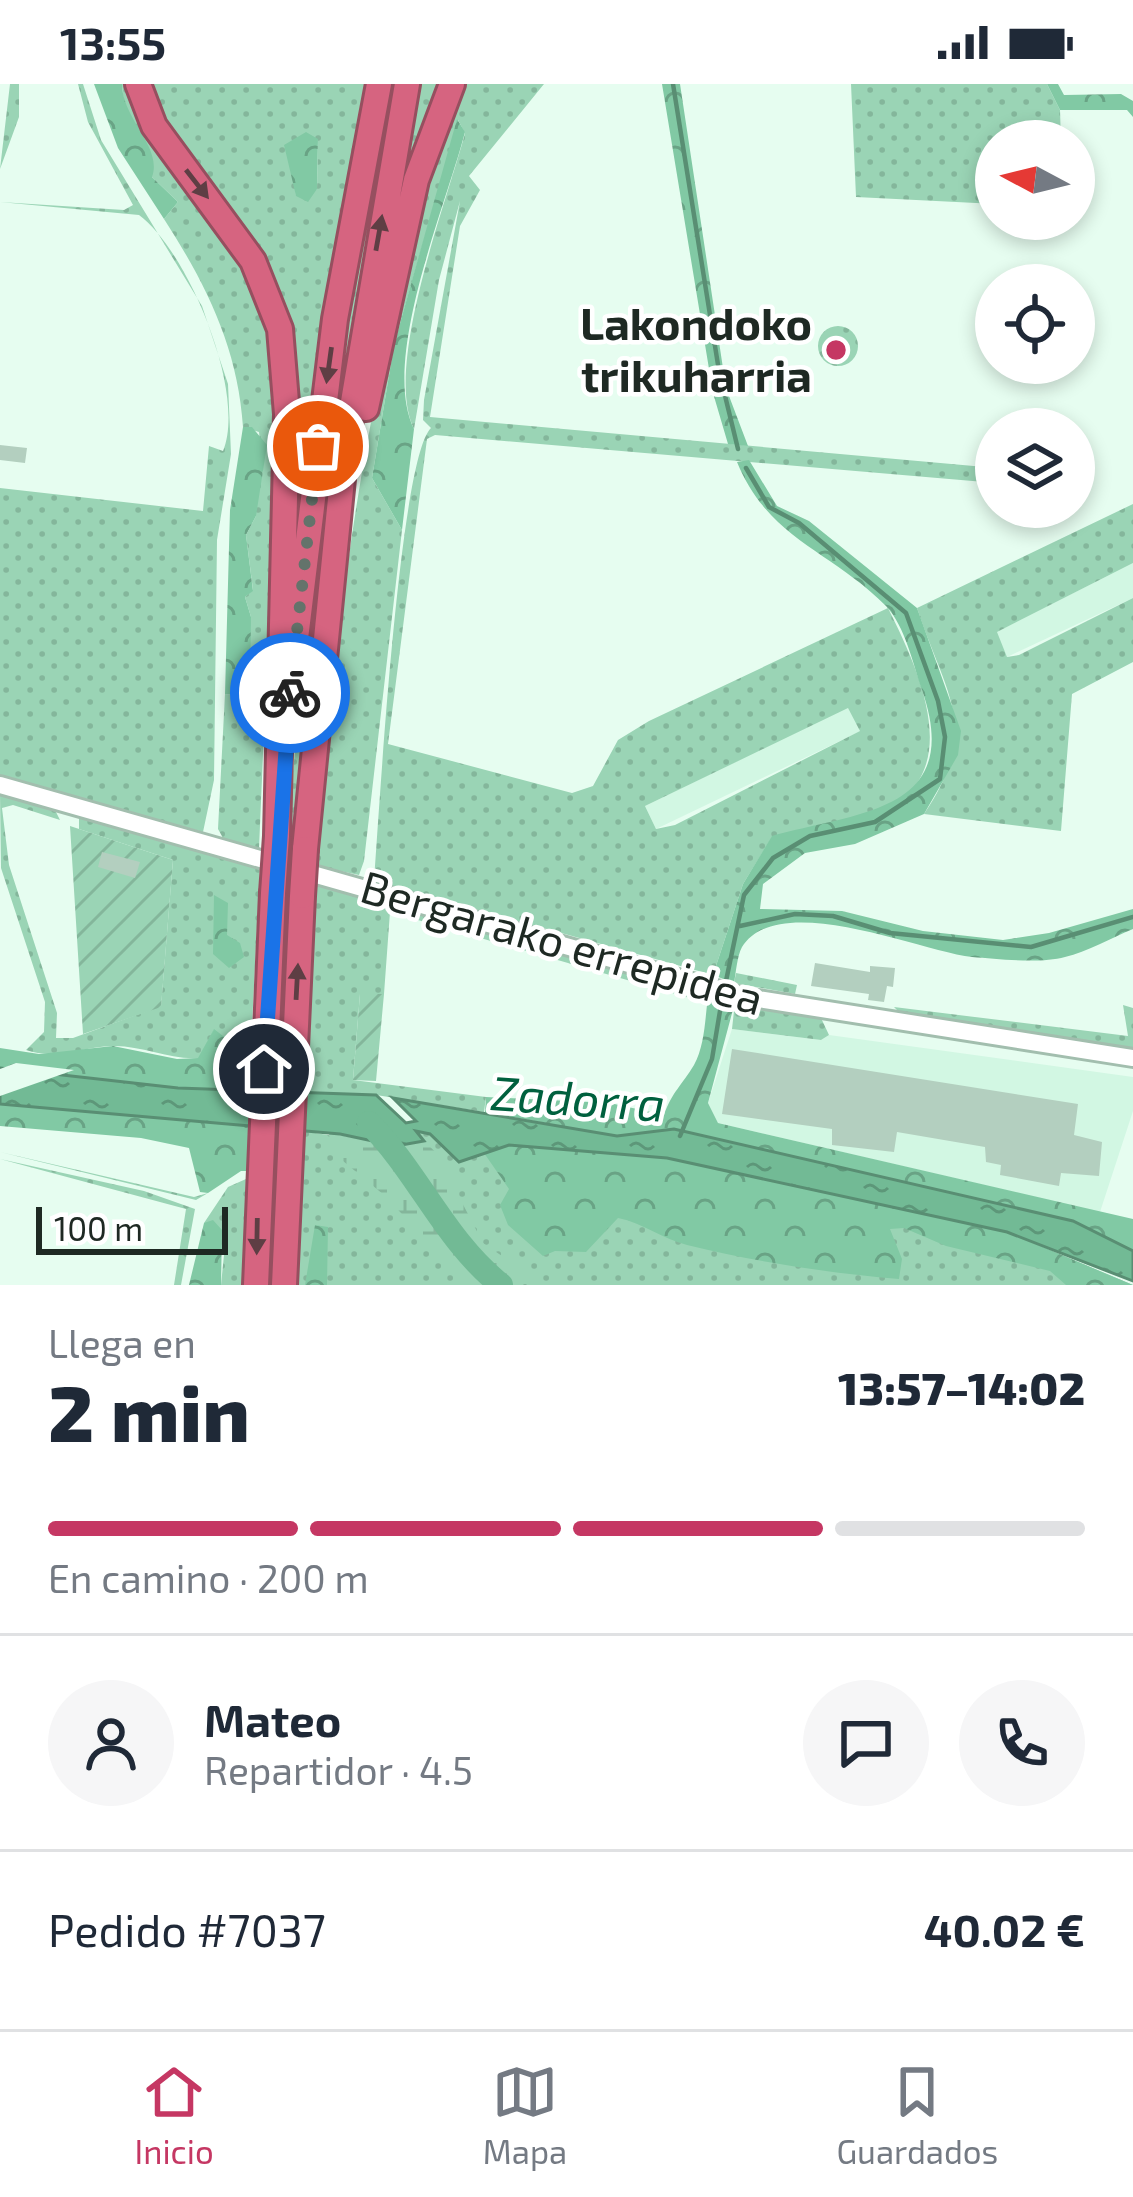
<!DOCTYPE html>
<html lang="es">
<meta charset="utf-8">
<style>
body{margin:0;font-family:"Exo 2",sans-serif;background:#f6f6f7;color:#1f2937;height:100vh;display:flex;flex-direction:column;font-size:45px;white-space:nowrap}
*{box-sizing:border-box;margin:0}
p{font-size:39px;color:#747a83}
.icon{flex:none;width:66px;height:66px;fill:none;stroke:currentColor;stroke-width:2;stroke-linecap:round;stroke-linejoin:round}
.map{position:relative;height:1201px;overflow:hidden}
.panel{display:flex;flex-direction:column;background:#fff;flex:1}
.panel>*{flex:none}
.needle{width:78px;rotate:277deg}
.buttons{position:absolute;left:975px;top:36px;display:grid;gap:24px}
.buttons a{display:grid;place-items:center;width:120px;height:120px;border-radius:50%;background:#fff;box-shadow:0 6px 18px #0003;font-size:60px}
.scale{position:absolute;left:36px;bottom:30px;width:192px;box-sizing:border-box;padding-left:12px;border:6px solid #1e2923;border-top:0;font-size:33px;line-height:42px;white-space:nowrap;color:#1e2923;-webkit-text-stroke:9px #fff;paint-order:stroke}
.pin{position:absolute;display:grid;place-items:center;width:102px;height:102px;color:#fff;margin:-51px;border:6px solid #fff;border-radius:50%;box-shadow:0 3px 12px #0007}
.courier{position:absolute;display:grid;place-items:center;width:120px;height:120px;margin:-60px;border:9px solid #1a73e8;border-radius:50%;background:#fff;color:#222;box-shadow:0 3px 15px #0007}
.headline em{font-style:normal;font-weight:800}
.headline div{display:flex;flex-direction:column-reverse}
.headline{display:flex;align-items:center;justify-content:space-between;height:204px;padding:0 48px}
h1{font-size:78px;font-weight:800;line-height:90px}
.bar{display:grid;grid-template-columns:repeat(4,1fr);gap:18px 12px;align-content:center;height:144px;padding:0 48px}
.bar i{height:15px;border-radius:9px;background:#e0e1e3}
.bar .current{background:#c53763}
.bar p{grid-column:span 4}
.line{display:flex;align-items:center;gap:30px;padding:0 48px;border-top:3px solid #e0e1e3}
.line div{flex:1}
.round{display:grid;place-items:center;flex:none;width:126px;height:126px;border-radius:63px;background:#f6f6f7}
.status{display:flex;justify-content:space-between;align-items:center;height:84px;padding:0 60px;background:#fff;direction:ltr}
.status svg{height:33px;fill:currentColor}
.menu{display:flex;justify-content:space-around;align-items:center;height:168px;border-top:3px solid #e0e1e3;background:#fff;font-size:33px;color:#747a83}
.menu a{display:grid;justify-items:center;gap:6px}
.menu .current{color:#c53763}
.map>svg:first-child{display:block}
.built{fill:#d2f7e3}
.grass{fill:url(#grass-dots);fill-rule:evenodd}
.forest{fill:url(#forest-crowns)}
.wetland{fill:url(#wetland-marsh)}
.garden{fill:url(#garden-furrows)}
.water{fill:url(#water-ripples);stroke:#598e73;stroke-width:3}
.pier{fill:#e6fdf0}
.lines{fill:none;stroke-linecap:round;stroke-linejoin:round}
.stream{stroke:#598e73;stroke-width:4.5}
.river{stroke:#72ba95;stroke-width:24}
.building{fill:#b3cfbf}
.tertiary-casing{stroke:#a2beae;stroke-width:22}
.motorway-casing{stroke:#964f5f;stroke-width:30}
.tertiary{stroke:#fff;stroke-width:16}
.motorway{stroke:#d66480;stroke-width:24}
.motorway-bridge-casing{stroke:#964f5f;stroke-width:30;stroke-linecap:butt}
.motorway-bridge{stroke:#d66480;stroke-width:24}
.oneway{fill:#5e3e44}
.done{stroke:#64736b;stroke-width:12;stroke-dasharray:0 21.6}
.route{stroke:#1a73e8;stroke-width:15}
.poi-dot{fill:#c53763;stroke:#fff;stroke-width:4.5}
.labels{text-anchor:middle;stroke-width:9;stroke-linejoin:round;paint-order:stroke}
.poi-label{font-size:45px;font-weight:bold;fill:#1e2923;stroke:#fff;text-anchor:end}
.street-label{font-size:45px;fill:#1e2923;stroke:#fff}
.water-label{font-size:48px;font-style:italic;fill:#00603e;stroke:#fff}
</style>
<div class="status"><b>13:55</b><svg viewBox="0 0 49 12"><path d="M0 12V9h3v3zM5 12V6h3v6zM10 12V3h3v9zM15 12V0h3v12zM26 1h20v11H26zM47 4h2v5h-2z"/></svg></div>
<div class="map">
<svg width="1133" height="1201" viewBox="0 0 1133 1201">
<defs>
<pattern id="grass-dots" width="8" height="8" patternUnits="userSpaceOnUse" patternTransform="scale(3)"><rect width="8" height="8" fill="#9ad4b5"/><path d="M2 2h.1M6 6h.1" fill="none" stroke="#84b69b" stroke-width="1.8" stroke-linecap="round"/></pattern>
<pattern id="forest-crowns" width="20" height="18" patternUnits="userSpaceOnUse" patternTransform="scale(3)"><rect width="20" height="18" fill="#81c9a4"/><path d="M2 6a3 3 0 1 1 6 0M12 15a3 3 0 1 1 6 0" fill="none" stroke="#69a385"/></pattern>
<pattern id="wetland-marsh" width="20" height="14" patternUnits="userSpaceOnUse" patternTransform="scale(3)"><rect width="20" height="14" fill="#9ad4b5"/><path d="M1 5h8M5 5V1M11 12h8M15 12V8" fill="none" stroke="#84b69b"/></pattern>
<pattern id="garden-furrows" width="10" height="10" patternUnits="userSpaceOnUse" patternTransform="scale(3)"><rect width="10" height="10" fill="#9ad4b5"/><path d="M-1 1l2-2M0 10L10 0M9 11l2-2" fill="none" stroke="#84b69b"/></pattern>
<pattern id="water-ripples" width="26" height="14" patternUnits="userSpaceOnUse" patternTransform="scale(3)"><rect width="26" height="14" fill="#72ba95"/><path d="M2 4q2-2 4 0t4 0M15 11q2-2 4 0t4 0" fill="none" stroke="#5d9779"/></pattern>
</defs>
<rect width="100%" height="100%" fill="#e6fdf0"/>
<path class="built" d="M1133 479V514L1007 573 996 548Z
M848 623 861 647 656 745 645 722Z
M732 945 821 956 829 951 1133 993V1027L1100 1128 718 1039 708 1019Z"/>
<path class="grass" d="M10 0H19V33L0 85Z
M78 0H83L101 56 202 222 228 300 231 370 217 456 214 696 203 748 0 693V404L203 427 209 362 223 367C247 309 188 167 139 131L0 118 124 126 133 121 88 38Z
M122 0H129L239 172 270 240 278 316 259 765 223 754 218 745 225 610 235 611 251 533 245 513 253 506 246 451 256 432 255 409 263 388 259 348 243 343C238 264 206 200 164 135L178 118 152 93C152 56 122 37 122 0Z
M143 0H365L323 234 289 490 284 237 181 73ZM318 55 317 105 296 112 295 89Z
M388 0H398L334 374 295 757 286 756 328 345Z
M421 0H444L385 181Z
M462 0H544L469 92 480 106 460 142 430 333 996 384V399L435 351 427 355 388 660 572 709 593 702 618 656 649 637 888 524C923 594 972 703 863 734 834 742 802 744 772 753L743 800 713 891 374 797C379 732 399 375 431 344L423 336 424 316 460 117 439 196 414 345C383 282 447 118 465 49L458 36 394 261 372 394 402 446 364 777 359 791 317 782C336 517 371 250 462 0ZM848 624 860 647 675 741 656 745 645 722Z
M851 0H1047L1060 26 1061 57H996V120L856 113Z
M818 262a20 20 0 1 1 40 0a20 20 0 1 1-40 0Z
M1133 420V479L997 548 1007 573 1019 571 1133 514V578L1072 610 1061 747 924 730C982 644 946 612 917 524Z
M0 710 55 726 60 736 13 721 2 724 9 781 57 929 56 954H73L161 922 173 776 79 745V733L260 783 250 981 241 978 214 946 199 974C169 976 141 961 112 962 83 963 55 976 26 966L44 948 45 918 1 784Z
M314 800 708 913 707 919 390 828 384 910H360L353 996 486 1013 484 1028 376 1011 248 1007 249 988 271 989 277 936 281 990 303 992Z
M736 889 797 901 795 910 734 899Z
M735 918 821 934 829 951 821 956 732 945Z
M1123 921 1133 924V965L902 931 894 923 1128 952Z
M413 1046 430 1050 459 1078 509 1061 1007 1148 1133 1201H294L303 1047 396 1062Z
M0 1068 194 1113 208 1109 196 1116Z
M0 1075 144 1107 195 1125 181 1201H174L186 1125Z
M246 1095 243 1201H221L224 1171 204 1139 228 1103Z"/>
<path class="forest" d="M94 0H122C122 35 163 63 152 93L178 118 164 135 118 64Z
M662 0H680L726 304 748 362 728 360 713 309Z
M1047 0H1058L1064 11 1121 10 1133 17V33L1127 26H1060Z
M457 35 465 48C446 122 380 276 414 345L402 446 372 394 394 261Z
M306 48 318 55 317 105 308 118 296 112 284 61Z
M243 343H252L267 361 256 432 246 451 253 507 245 513 251 533 250 598 234 611 225 610 230 426Z
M749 376 777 422 809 437 917 524 961 647 958 671 924 730 855 760 805 769 763 800 760 825 842 827 923 847 1003 856 1049 849 1133 825V845C1111 854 1087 868 1065 873 1039 880 998 875 972 873 920 867 778 805 742 863 737 872 736 889 734 899L713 891 743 800 772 752C856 728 965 729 922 606 913 580 905 542 886 522 832 467 769 456 737 378Z
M214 811 228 819 227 851 240 859 244 873 229 884 213 870Z
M708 913 735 918 708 1019 718 1039 1133 1135V1167L1072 1137 674 1045 617 1052 485 1028 486 1013 610 1019 664 1031C672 1008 682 1001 694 981 705 961 705 934 708 913Z
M214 945 236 962 241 978 250 981 248 1007 178 1004 0 984V964L39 970 113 962 177 975 198 974Z
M0 1020 303 1047 299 1087H241L208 1109 200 1108 189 1064 141 1054 0 1042Z
M509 1061 667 1074 1007 1148 1133 1201H1066L1050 1187 946 1162 904 1144 890 1145 902 1175 899 1195C828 1189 756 1178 687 1161 663 1155 643 1139 618 1134L586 1168 555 1167 543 1172 508 1141 500 1121 509 1105 484 1069Z
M213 1136 222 1146 221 1201H189L204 1139Z
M315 1141 328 1143 327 1201H305Z"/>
<path class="wetland" d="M329 1049 396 1062 424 1057 452 1084 455 1105 483 1159 544 1201H469L384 1111 331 1067Z"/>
<path class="garden" d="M70 742 173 776 161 923 83 950Z
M360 910H384L376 997 353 996Z"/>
<path class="water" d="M0 984 178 1004 376 1011 406 1039 416 1037 393 1014 617 1052 674 1045 1073 1137 1133 1167V1197L1007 1148 667 1074 509 1061 459 1078 430 1050 416 1047 424 1057 396 1062 340 1050 0 1020Z"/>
<path class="pier" d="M16 979 74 986 0 1012V985Z"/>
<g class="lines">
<path class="stream" d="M673 0 719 287 738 365
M740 842 795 830 833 832 890 849 1031 863 1133 833
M726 897 744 811 773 774 810 752 875 738 940 695 945 653 938 617 906 529 799 439 769 423 746 384
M680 1052 712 975 721 921"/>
<path class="river" d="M369 1039C418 1088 445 1157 501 1201"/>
</g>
<path class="building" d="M0 361 27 364 25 379 0 376Z
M102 768 140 778 135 794 98 783Z
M815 879 870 888V882L895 884 893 903 887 902 884 918 868 916 869 910 811 902Z
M732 965 1078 1020 1074 1051 1102 1058 1099 1092 1061 1089 1059 1102 1000 1091 1001 1081 986 1078 985 1063 897 1048 894 1068 832 1061V1045L722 1030Z"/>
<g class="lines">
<defs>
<path id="tertiary" d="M0 701 745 913 1133 974"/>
<path id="motorway" d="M138 0 154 42 253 177 280 245 287 330 277 752
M366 324 416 96 452 0
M293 579 335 235 379 0
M305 765 345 365 407 0
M256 1201 273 809
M284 1201 302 812"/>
</defs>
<use href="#tertiary" class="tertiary-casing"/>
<use href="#motorway" class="motorway-casing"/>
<use href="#tertiary" class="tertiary"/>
<use href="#motorway" class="motorway"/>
<defs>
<path id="motorway-bridge" d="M273 809 277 752
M302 812 305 765"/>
</defs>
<use href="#motorway-bridge" class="motorway-bridge-casing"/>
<use href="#motorway-bridge" class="motorway-bridge"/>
</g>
<defs><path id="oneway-solid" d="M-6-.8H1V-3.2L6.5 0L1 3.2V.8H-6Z" transform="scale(3)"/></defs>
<g class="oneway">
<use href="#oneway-solid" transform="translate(197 100) rotate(52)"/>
<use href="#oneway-solid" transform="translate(379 149) rotate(-80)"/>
<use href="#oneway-solid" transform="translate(329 281) rotate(98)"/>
<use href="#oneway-solid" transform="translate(297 898) rotate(-87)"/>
<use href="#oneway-solid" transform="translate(257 1152) rotate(91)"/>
</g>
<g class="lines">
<path class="done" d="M290 609 318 362"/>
<path class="route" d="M264 985 290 609"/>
</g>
<circle class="poi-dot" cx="836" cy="266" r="12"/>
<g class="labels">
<g class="poi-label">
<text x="812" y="256">Lakondoko<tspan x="812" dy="52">trikuharria</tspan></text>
</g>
<g class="street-label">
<text transform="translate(562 859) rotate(16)" y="16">Bergarako errepidea</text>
</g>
<g class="water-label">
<text transform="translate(578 1015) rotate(4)" y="17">Zadorra</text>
</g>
</g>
</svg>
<div class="buttons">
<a><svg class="needle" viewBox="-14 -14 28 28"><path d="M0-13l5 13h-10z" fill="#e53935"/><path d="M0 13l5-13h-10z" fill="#747a83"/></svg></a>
<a><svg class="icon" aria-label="locate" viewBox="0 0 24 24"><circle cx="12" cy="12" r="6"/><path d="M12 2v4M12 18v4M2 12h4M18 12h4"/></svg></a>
<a><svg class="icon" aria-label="layers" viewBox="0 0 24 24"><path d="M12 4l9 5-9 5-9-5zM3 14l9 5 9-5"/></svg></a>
</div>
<div class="scale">100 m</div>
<div class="pin" style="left:318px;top:362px;background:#ea580c"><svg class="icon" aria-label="bag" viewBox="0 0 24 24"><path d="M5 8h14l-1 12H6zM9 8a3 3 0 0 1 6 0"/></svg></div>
<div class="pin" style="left:264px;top:985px;background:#1f2937"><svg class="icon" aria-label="home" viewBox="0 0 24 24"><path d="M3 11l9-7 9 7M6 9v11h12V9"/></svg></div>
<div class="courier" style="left:290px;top:609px"><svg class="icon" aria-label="bike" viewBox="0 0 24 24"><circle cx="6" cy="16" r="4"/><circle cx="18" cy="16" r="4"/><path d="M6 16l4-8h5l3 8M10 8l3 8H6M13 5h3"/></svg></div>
</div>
<section class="panel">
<div class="headline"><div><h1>2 min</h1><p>Llega en</p></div><em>13:57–14:02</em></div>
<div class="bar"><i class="current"></i><i class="current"></i><i class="current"></i><i></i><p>En camino · 200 m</p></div>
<div class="line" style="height:216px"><a class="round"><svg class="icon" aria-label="person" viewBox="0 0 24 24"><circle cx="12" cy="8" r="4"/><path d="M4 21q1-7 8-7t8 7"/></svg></a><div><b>Mateo</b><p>Repartidor · 4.5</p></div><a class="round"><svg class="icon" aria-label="chat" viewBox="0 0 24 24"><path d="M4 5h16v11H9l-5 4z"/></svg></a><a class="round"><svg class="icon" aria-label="phone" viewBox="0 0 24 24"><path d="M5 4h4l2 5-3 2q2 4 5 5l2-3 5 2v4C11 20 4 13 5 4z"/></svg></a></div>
<div class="line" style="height:156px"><div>Pedido #7037</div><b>40.02 €</b></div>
</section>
<nav class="menu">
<a class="current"><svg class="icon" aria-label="home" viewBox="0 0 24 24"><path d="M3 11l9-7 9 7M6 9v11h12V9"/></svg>Inicio</a>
<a><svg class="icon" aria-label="map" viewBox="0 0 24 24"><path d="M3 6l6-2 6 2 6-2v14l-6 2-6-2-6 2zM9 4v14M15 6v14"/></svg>Mapa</a>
<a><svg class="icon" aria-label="saved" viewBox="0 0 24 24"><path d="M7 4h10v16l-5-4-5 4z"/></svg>Guardados</a>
</nav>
